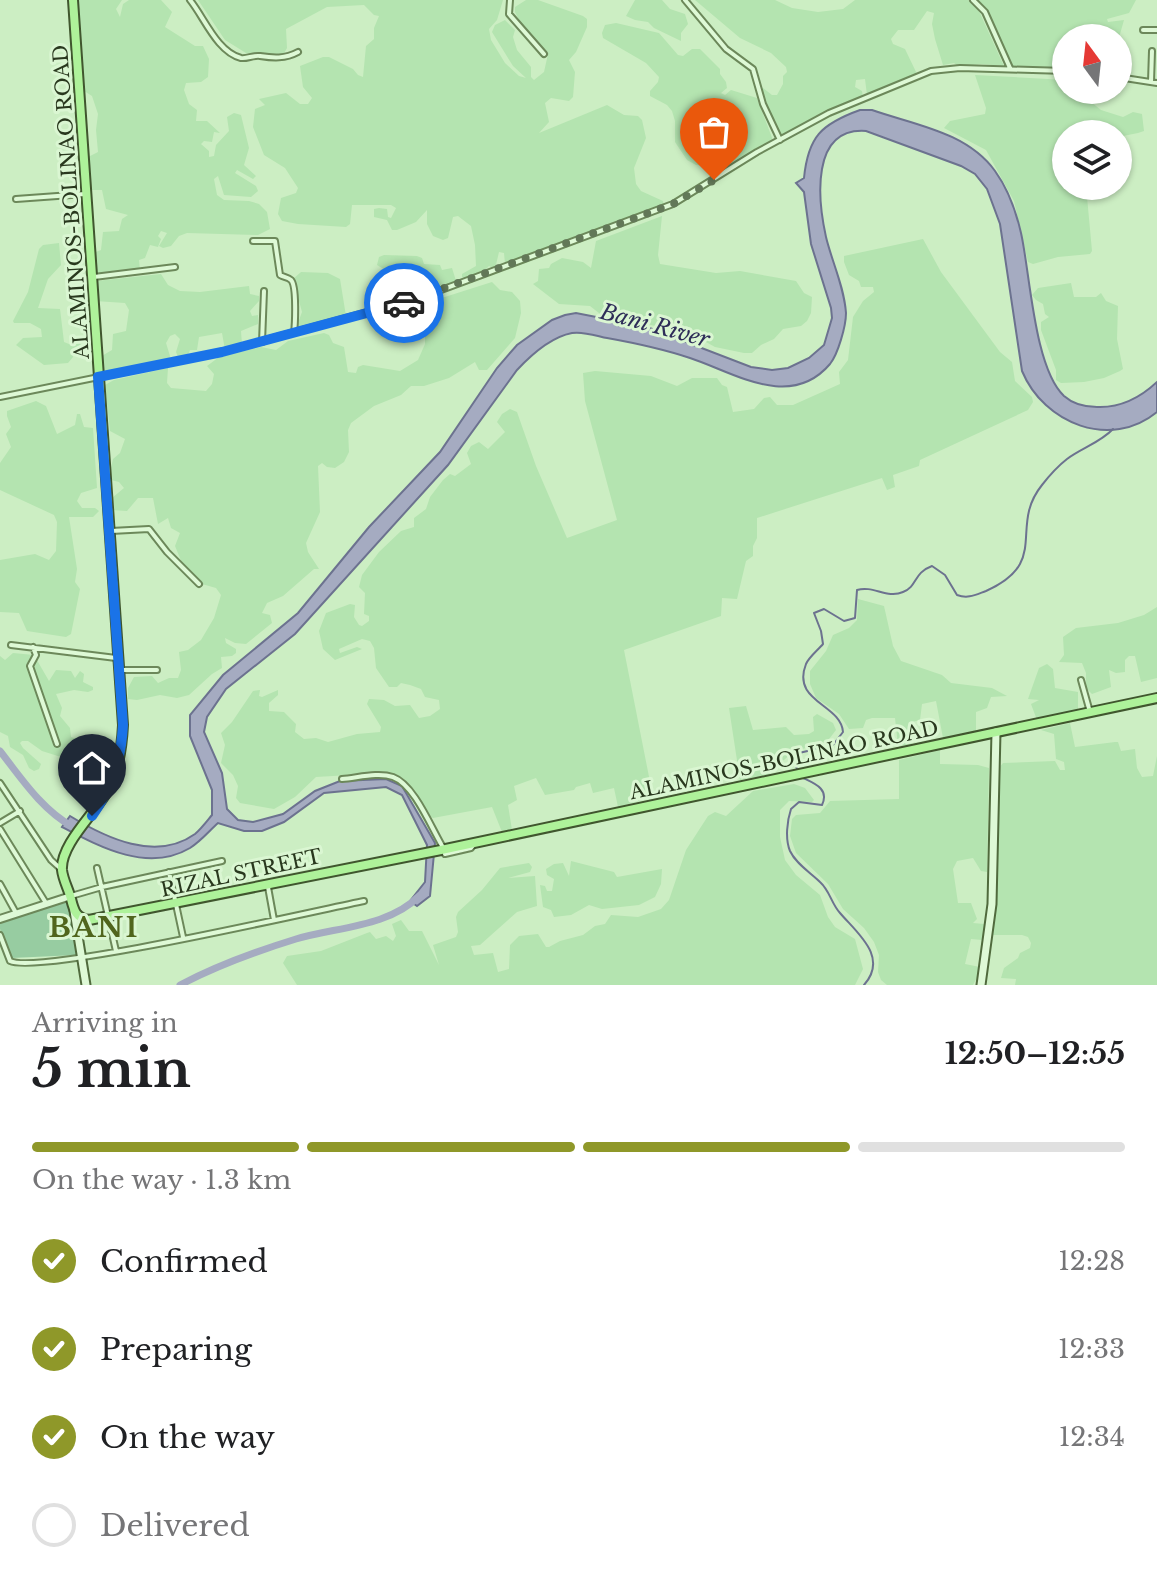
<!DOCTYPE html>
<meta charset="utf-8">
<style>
body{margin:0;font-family:"Libre Baskerville",serif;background:#f6f6f6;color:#202124;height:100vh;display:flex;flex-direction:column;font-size:30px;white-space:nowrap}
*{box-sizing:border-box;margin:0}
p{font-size:26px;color:#757577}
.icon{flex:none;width:44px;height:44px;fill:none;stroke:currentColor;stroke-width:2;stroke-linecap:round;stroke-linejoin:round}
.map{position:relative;height:985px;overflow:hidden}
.panel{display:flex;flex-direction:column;background:#fff;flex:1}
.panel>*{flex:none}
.needle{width:52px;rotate:345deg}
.tools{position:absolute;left:1052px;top:24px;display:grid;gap:16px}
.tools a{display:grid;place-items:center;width:80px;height:80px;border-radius:50%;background:#fff;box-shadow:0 2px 6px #0004;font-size:40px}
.pin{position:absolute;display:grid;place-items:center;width:68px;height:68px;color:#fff;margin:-82px -34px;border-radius:50% 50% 50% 0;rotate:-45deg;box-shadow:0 0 8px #0007}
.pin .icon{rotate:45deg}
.courier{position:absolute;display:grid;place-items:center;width:80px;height:80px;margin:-40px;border:6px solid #1a73e8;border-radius:50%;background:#fff;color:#222;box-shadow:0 2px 10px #0007}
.headline em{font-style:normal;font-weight:800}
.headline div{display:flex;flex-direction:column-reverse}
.headline{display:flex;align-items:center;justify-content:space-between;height:136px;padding:0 32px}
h1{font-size:52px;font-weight:800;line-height:60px}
.bar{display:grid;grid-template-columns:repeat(4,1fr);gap:12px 8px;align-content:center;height:96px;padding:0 32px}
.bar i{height:10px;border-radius:6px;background:#e0e0e0}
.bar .active{background:#8f9829}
.bar p{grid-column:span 4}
ol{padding:0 32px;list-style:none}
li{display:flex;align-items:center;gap:24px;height:88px}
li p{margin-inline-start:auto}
li .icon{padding:8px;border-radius:50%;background:#8f9829;color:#fff;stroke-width:4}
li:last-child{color:#757577}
li i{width:44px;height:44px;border:4px solid #e0e0e0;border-radius:50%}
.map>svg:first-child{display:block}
.farmland{fill:#b4e4b0}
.green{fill:#97cca1}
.water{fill:#a5abc1;stroke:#6c728f;stroke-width:2}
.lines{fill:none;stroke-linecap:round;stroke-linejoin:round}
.stream{stroke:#6c728f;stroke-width:2}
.river{stroke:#a5abc1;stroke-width:7}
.minor-casing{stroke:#6c885a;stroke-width:8}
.tertiary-casing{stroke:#6c885a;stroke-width:10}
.secondary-casing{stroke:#506a3d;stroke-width:11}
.primary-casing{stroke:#40562e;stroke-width:12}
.minor{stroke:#def9d6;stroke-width:4}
.tertiary{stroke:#def9d6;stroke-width:6}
.secondary{stroke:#def9d6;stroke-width:7}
.primary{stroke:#aef29a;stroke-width:8}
.done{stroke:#627858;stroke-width:8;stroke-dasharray:0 14.4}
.route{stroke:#1a73e8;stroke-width:10}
.labels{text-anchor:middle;stroke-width:6;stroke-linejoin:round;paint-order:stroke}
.street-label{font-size:20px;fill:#29381e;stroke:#daf6d2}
.water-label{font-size:22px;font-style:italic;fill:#2e2d58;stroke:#daf6d2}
.district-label{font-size:28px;font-weight:bold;letter-spacing:2px;fill:#50651d;stroke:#daf6d2}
</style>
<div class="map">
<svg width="1157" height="985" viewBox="0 0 1157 985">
<rect width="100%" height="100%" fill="#cceec3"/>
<path class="farmland" d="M75 0H122L116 9 120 17 123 4 129 0H161L172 12 165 27 195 46H203L209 59 208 77 201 82 186 83 184 90 189 104 197 110 196 121H207L220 133 214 132 212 142 204 141 201 144 209 151V157L214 156 216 145 229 131 227 117 234 113 241 115 249 148 244 165 256 176 253 179 237 170 235 173 256 186 258 191 251 197 224 195 218 176 214 179 217 195 224 200 249 201 259 204 267 212 270 229 258 235 187 233 179 236 171 246 163 248 159 246 167 233 161 231 158 236 161 239 158 247 150 245 145 258 139 260 140 271 93 276V253L101 250 103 232 119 231 122 219 128 215 106 209 102 190H89L86 158 98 152 96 130 98 114 92 96 81 89Z
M198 0H503L497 20 489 29 491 40 505 63 519 76 526 78 513 66 492 32 495 25 505 20 515 30 513 37 517 50 531 67V77L534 80 544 72 548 54 522 26 515 12V7L526 0H538L583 16 587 19V27L576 52 569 60 575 72 573 97 569 101 551 98 545 103 549 122 539 133 607 105 624 115 638 116 642 120 646 138 634 168 636 184 641 191 663 201 664 206 508 263 505 264 504 253 499 252 495 269 489 266 482 273 467 279 462 277V274L476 266 475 245 471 226 458 216 453 217 448 238 443 240 433 236 427 224V210L416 222 397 230H392L387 220 374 217V209L379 208 387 209 388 217 391 218 396 208 391 205H352L350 224 346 227 298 224 282 221 278 214 281 198 296 193 298 188 285 168 264 155 253 127 255 109 265 105 259 99 286 93 300 104H308L312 98 303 87 300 66 323 57H329L353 69 358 75 363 77 366 46 374 39V28L379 16 374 15 364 5 327 7 286 29 287 48 283 55 246 53 225 40Z
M635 0H662L670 9 685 14 688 24 681 33V41L654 28 648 22 635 20 626 16Z
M695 0H775L792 8 818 12 843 9 855 0H968L979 11 1004 66 982 64 958 66 954 63 943 65 935 39 932 24 934 13 927 11 914 30H898L891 39 893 44 905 49 917 74 867 95 865 79 856 80 855 87 862 91 863 98 781 138 766 108 761 90 763 88 772 95H777L783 84V76L787 72 786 67 771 53 740 38Z
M974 0H1136L1129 13 1107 19 1108 22 1124 20 1118 41V38H1066V71L1011 67 987 12Z
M616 23 659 33 678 55 683 56 692 49H700L720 69V74L726 82 727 88 721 93 725 95 731 90 757 98 774 143 748 155 724 172 720 167 696 165 687 160 675 142V121L672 111 667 105 650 96V91L658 82 659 77 646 63 603 38 602 33 605 25Z
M975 75 1066 80V90H1093L1091 102 1101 110 1123 117 1133 112 1142 114 1144 131 1138 133 1118 137V134H1066V186H1086L1092 251 1090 254 1058 257 1033 264 1028 262 1014 201 986 150 944 128 950 121 985 114 986 108Z
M662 216 658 255 660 264 716 273 740 271 796 281 804 293 812 297 811 313 807 321 801 326 783 329 774 339 761 345 752 353H744L715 347 695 336 639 322 604 317 590 306 559 304 533 284 538 281 539 269 549 268 551 264 562 258 583 262 591 268 596 241Z
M923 239 941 272 1000 352 1012 362 1015 381 1032 397 1033 402 1028 410 920 460 919 466 893 475 895 487 887 490 882 478 757 518V538L753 546V556L746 561 737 599 722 598 721 616 624 650 653 797 618 807 614 788 593 793 590 783 576 787 574 790 545 795 536 778 514 786 517 800 508 805 512 830 502 832 492 807 433 818 426 814 401 778 384 773 316 777 295 797 274 809 240 803 236 798 238 786 233 775 221 763 225 745 221 733 232 722 253 691 260 690 259 696 262 697 278 690V695L269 703V711L284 712 296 724 295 732 304 739 316 738 328 742 357 734 380 732 381 727 367 704 369 699 384 700 395 706 410 705 419 718 430 716 440 709 439 700 425 697 421 689 410 685 401 683 397 687H389L376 668 374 648 370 641 362 639 339 649 340 653 357 647 362 649 335 660 323 649 319 631 326 613 350 604 355 605 354 617 359 625 362 626 369 621V616L364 614 365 593 359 587 362 575 379 552 401 531 414 527V518L426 509 430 497 443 480 450 474 455 476 471 464 467 453 471 446 479 442 488 449 505 432 497 422 502 414 510 409 517 412 536 466 567 538 617 520 585 401 583 373 595 371 651 376 677 386 692 378H717L722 385 727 387 733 412 754 409 764 398 770 397 777 405H793L840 384 839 372 848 360 853 317 863 301 874 292 873 287H861L859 281 849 275 844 262V256Z
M59 243 61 265 48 279 38 308 60 309 64 342 69 344 80 343 81 345 72 349 73 357 68 363 44 365 16 345 23 338 42 337 41 329 30 323H14L13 321 28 292 39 249 43 245Z
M384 255 417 256 422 258 424 264 440 265 442 270 452 268 457 284 390 305 387 298 381 293 378 281V278L386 275 385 270 377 265 379 257Z
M301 272 328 273 340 279 346 316 295 331 302 312 293 279Z
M161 274 168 285 180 291 200 292 249 286 250 294 259 296V301L250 311 252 316 258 315V324L241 331 242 345 225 350 222 333 199 337 197 350H190L187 357 179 359 176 352 180 339 175 334 170 336 166 343 170 356 169 361 100 374V357L112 350 113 334 126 331 129 310 125 303 95 301 96 281Z
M492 282 500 290 512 292 520 301 521 313 515 338 487 370H479L475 362 449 378 424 386H411L401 395 374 406 351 423 348 430 349 452 344 462 335 468 327 467 322 463 318 466 320 512 306 543 308 552 319 569H314L283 596 267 603 262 613 270 615 272 623 246 644 235 643 225 638 226 643 236 649V653L232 656 221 657 222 668 212 674 189 695 177 698 160 695 137 700 128 699V688L134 677 152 676 158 683 169 678H178L181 670 179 652 188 650 201 640 214 618 221 595 216 588 202 584 182 563 175 546 180 533 171 528 168 518 158 524 153 498H138L127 511 112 510V498L124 488 119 482 111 480 110 472 113 459 120 453 125 439 110 431 105 385 114 380 168 368 167 383 171 388 206 391 212 384 214 374 207 366 219 357 261 347 276 350 288 341 324 333 329 335 333 343 344 347 348 372 356 373 358 367 363 365 400 371 418 360 425 344V332L407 317V309Z
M1071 283 1074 297H1096L1101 293 1106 301 1118 306 1117 339 1123 369 1120 371 1104 378 1084 382 1061 383 1056 380V370L1041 330V322L1049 317 1045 314 1043 304 1036 300 1032 295 1038 288Z
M36 401 46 406 57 434 75 425 77 414H80L84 427 93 428 97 488 81 493 77 501 82 508H95L99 511 93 517H69L77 569 75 582 80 589 71 634 66 637 27 631 19 613 0 612V560L35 554 49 560 56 551 57 522 54 515 0 490V463L11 447 6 434 11 427 7 416V411Z
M858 599 884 606 893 646 901 661 942 675 951 683 992 688 1007 696 991 697 987 708 976 712V732L943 738 936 701 922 704 920 720 912 722V744L898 746 895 718H872L866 720 863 728 849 729 839 714 816 698 810 684V671L826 651 833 635 849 628 857 620Z
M1157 607V678L1141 682 1135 656H1129L1125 660V672L1116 673 1109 670 1111 687 1092 694 1086 688V673L1082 663 1059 662 1064 655 1063 637 1076 628 1118 623 1144 615Z
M13 653 34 655 49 681 56 670 71 671 75 678 80 671 84 674 83 682 93 687V690L88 692 74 690 56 694 62 708 60 716 70 728 71 737 77 739 92 736 93 741 73 755 61 757 42 751 28 741H22L20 743 23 748 41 764 39 769 34 771 29 768 23 755 10 747 8 736 0 732V656L5 660Z
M1047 664 1053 669 1055 688 1078 692V712L1037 720 1031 704 1039 700 1028 699 1039 668Z
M746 706 753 730 786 727 794 735 809 734 814 731 813 717 817 714 833 723 836 730 826 743 794 751 784 760 776 762 769 775 740 780 729 708Z
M1070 723 1075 747 1115 742H1118L1121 751 1135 749 1137 768 1142 777 1153 776 1157 756V985H1015L1016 979 1001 978 1004 968 1018 958 1020 953 1030 948 1031 943 1028 937 1022 935H992L998 769 1003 763 1055 761 1060 770H1065L1064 762 1056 759 1054 734 1041 730Z
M940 750V764L978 765 989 768 987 872 981 871 973 858 957 861 953 869 958 903H971L977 919 973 923 984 924 985 927 982 940 971 939 965 964 980 967V972L973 985H887L881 980 878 972 879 955 874 942 864 928 843 909 828 884 796 853 790 836 792 819 796 815 820 813 830 801 899 799V760Z
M794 784 805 788 814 800 812 802 789 801 780 810V837L785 860 796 875 820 895 828 917 835 927 855 939 863 969 855 985H297L283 963 287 956 321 951 367 933 370 932 376 939 386 936 393 941 396 936 392 924 401 920 409 931H422L439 965 433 945 456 937 458 932 456 917 458 912 482 890 500 868 529 863 532 867 530 872 508 878 535 876 537 906 517 912 480 945 471 946 474 955 493 953 498 972 509 969 510 945 519 936 538 934 546 947H549L560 941 583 935 595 926 605 924 611 915 638 917 661 909 669 900 686 850 708 816 715 812 726 816 753 791Z
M571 861 614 872 617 877 662 869 661 884 655 897 639 905 602 909 589 905 571 915 554 917 551 910 543 907 540 885 545 886 547 891H552L554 879 547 875 546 869 554 864 563 863 569 876Z"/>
<path class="green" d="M68 901 77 955 11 958 0 929V922Z"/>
<path class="water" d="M860 110H872C915 125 967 132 995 171 1008 189 1016 211 1021 233 1030 272 1034 368 1064 396 1073 404 1085 407 1097 407 1121 408 1140 398 1157 382V412C1111 450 1044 424 1022 371L1000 224 987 189 975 174 961 166 866 131C810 127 818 201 826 237 832 262 844 286 846 313 846 326 838 354 830 364 790 411 733 372 690 358 663 349 635 343 607 338 597 336 583 331 572 333 551 337 531 355 517 370L448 465 295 634 226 689 207 717 204 732 222 773 227 809 238 820 253 822 283 814 315 791 340 781 386 779 402 786 435 843 430 896 417 906 410 901 425 882 427 845 402 795 386 787 324 793 284 822 262 831H244L218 823C209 831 201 841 190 848 148 873 100 847 62 827L70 816C106 838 156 862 195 834 201 829 207 821 212 815V790L190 736V715L223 675 298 613 369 527 440 452 497 368 517 345 552 320 565 315 576 313 647 327 751 367 772 370 788 368 809 358 824 345 832 318 831 308 811 244 804 192 796 183 804 178C808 137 821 124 860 110Z"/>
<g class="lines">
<path class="stream" d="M798 772 794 760 799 753 833 745 843 732C841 704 791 702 806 664 809 657 818 650 823 644L821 631 814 613 824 609 844 621 855 618 857 590C873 585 887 599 903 592 918 586 913 573 932 566L945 575 957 595C968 599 975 595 986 591 1051 562 1008 527 1042 485 1049 476 1058 466 1067 459 1082 448 1101 442 1113 429
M801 777C813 783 830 788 822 805L799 802 791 809C787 821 785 839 790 851 796 864 811 873 820 882 830 891 831 903 840 913 857 933 889 957 864 985"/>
<path class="river" d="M0 751C21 778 42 810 73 827
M180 985C216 966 257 951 296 939 336 927 389 927 419 896"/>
<defs>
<path id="minor" d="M190 0C204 17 217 52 241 58 247 59 253 55 260 56 273 58 285 59 298 52
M510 0 509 14 544 54
M685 0 726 49 753 69 763 104 780 140
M973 0 985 12 1010 68
M1143 30H1157
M1118 77 1157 83
M1151 82 1152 51
M16 199 85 194
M253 241H275L280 275C283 277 288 277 291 280 297 286 295 325 294 333
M94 277 175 267
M262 342 264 291
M0 397 222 352 425 296 673 204 757 152 829 113 931 71 960 68 1066 71
M111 531 149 529 167 552 199 584
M11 645 116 658
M33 647 36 655 30 666 57 744
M119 670H157
M1081 680 1090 712
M342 779C357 778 378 772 393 777 415 785 432 830 444 849
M0 783 51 860 61 869
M0 823 20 811
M0 829 46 903
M445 854 471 848 475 843
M97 868 116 951
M169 872 183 937
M0 884 16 913
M268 887 274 920
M71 896 102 887 222 861
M0 935 10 961C39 975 314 911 364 901"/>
<path id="tertiary" d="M0 919 71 896"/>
<path id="secondary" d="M74 911 86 985
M981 985 992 904 996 732"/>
<path id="primary" d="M73 0 123 725C122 746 119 766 111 785 99 810 60 843 62 870 63 880 69 890 71 899 74 911 76 918 89 920L441 850 1157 698"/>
</defs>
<use href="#minor" class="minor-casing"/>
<use href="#tertiary" class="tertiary-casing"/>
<use href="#secondary" class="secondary-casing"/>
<use href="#primary" class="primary-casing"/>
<use href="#minor" class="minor"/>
<use href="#tertiary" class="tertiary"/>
<use href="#secondary" class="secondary"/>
<use href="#primary" class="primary"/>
</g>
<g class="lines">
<path class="done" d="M404 303 673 204 714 180"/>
<path class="route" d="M92 816C112 788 121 760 123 725L98 377 222 352 404 303"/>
</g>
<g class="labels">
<g class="street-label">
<text transform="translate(71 202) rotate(-94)" y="7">ALAMINOS-BOLINAO ROAD</text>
<text transform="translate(784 760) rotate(-12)" y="7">ALAMINOS-BOLINAO ROAD</text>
<text transform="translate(241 873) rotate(-12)" y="7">RIZAL STREET</text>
</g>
<g class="water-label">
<text transform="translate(655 325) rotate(15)" y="8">Bani River</text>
</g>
<g class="district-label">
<text x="94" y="937">BANI</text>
</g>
</g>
</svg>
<div class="tools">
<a><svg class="needle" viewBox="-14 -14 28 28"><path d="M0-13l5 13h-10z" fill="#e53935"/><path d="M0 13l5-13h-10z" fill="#757577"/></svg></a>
<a><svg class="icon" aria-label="layers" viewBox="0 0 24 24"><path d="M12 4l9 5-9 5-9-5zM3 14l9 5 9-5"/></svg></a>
</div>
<div class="pin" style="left:714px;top:180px;background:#ea580c"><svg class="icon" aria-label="bag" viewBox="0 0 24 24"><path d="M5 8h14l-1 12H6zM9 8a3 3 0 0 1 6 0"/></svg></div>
<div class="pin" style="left:92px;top:816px;background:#1f2937"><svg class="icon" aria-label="home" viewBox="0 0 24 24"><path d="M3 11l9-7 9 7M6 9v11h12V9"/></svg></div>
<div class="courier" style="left:404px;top:303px"><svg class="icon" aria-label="car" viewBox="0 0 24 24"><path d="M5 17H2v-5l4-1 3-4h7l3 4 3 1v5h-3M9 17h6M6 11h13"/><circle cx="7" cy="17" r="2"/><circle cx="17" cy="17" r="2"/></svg></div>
</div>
<section class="panel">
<div class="headline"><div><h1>5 min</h1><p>Arriving in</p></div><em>12:50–12:55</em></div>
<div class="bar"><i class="active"></i><i class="active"></i><i class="active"></i><i></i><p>On the way · 1.3 km</p></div>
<ol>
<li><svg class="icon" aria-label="check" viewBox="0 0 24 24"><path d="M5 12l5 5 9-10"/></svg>Confirmed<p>12:28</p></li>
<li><svg class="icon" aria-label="check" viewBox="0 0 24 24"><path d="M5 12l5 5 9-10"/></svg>Preparing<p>12:33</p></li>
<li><svg class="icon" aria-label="check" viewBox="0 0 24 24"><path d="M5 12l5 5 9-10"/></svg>On the way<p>12:34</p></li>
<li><i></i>Delivered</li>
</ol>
</section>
